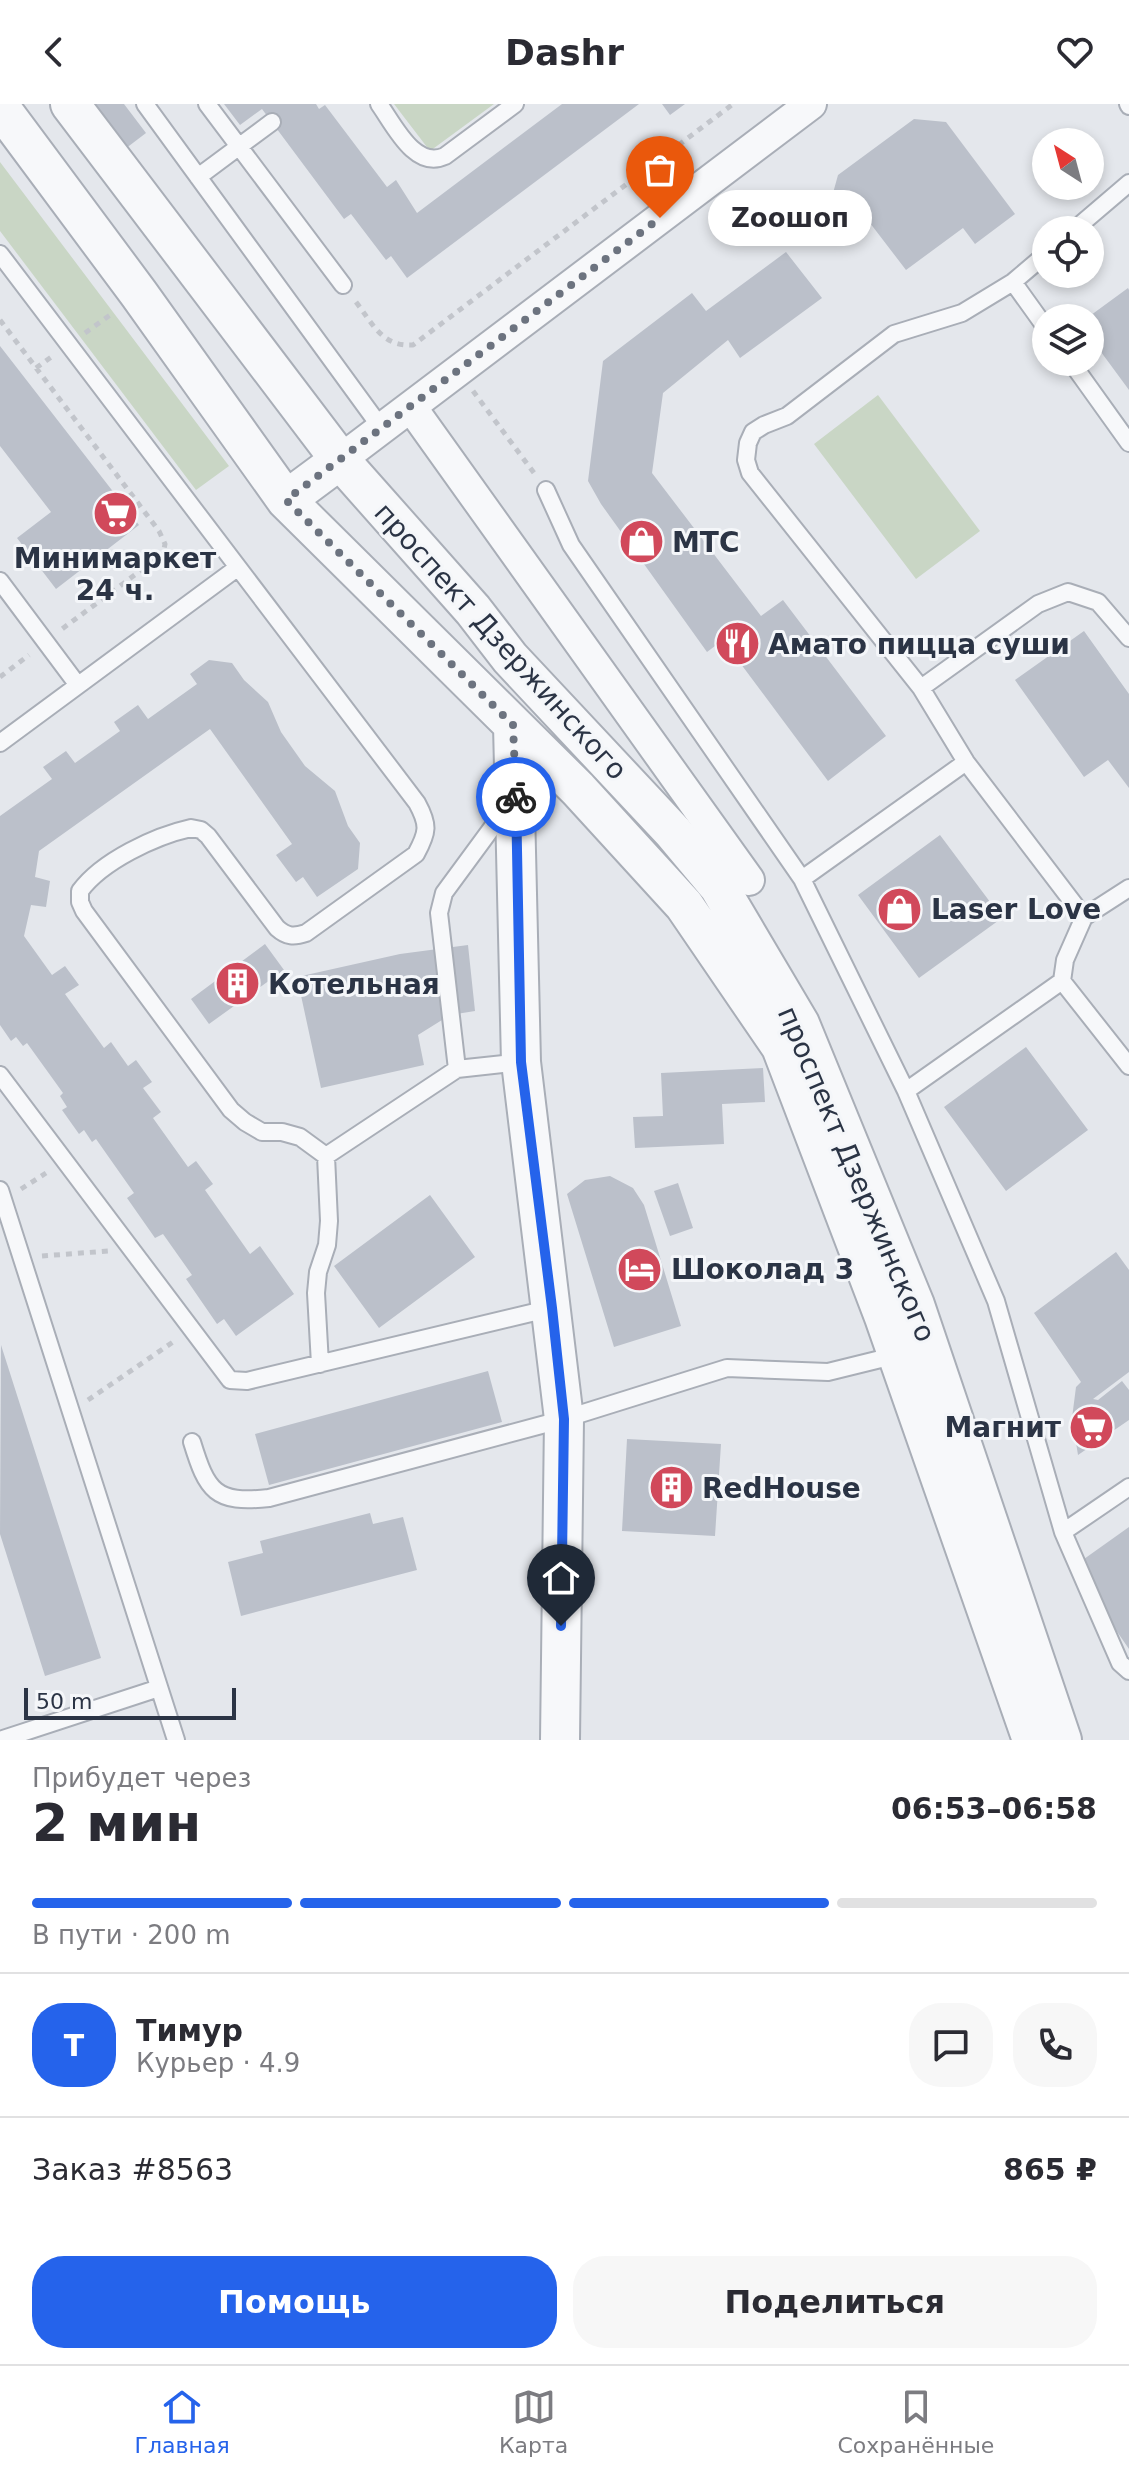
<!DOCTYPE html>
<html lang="ru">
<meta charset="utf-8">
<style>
body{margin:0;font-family:"DejaVu Sans",sans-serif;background:#f7f7f7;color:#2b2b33;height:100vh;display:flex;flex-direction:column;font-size:30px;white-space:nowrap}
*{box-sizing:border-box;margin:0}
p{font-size:26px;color:#7c7c81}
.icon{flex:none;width:44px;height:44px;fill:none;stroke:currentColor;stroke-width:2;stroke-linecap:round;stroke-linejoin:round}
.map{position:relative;height:1636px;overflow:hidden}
.details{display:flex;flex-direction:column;background:#fff;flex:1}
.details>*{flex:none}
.needle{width:52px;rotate:324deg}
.tools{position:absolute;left:1032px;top:24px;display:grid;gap:16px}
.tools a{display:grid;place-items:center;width:72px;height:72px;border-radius:50%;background:#fff;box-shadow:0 4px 12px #0003;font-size:40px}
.scale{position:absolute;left:24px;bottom:20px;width:212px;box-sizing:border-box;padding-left:8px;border:4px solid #2b3445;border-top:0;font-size:22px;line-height:28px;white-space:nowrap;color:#2b3445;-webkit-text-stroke:6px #f4f6f9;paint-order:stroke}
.pin{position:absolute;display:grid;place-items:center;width:68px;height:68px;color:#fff;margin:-82px -34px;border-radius:50% 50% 50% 0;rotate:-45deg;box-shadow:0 0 8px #0007}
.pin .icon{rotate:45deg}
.courier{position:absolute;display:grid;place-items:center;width:80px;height:80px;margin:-40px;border:6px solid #2563eb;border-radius:50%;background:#fff;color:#222;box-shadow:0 2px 10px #0007}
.bubble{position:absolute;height:56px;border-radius:28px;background:#fff;box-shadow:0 4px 12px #0003;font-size:26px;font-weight:700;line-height:56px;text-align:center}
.overview em{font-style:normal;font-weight:700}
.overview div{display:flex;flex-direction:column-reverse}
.overview{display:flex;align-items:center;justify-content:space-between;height:136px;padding:0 32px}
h1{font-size:52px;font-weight:700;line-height:60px}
.bar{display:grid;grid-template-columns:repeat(4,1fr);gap:12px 8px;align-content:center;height:96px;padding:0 32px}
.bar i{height:10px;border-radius:6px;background:#e1e1e2}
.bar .current{background:#2563eb}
.bar p{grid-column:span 4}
.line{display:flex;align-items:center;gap:20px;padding:0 32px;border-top:2px solid #e1e1e2}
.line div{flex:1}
.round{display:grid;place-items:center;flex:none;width:84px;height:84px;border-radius:32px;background:#f7f7f7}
.primary-button{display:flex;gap:16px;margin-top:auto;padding:16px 32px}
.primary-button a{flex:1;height:92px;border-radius:32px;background:#2563eb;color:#fff;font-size:32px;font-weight:700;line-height:92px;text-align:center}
.primary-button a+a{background:#f7f7f7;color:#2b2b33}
header{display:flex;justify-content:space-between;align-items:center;height:104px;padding:0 32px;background:#fff;font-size:36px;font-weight:700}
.tabs{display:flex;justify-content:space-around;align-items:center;height:112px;border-top:2px solid #e1e1e2;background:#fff;font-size:22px;color:#7c7c81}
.tabs a{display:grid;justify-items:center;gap:4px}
.tabs .current{color:#2563eb}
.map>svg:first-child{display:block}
.green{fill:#c9d6c5}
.building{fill:#bbc0ca}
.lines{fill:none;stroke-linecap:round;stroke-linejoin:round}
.service-casing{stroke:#a9aeb7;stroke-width:20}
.minor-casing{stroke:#a9aeb7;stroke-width:34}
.tertiary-casing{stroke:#a9aeb7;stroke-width:42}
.path{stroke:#c2c5cb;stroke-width:5;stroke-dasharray:6 6;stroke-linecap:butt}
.service{stroke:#f7f8fa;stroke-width:16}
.minor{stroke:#f7f8fa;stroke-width:30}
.tertiary{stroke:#f7f8fa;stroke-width:38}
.done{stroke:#6c737f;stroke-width:8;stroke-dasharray:0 14.4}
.route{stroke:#2563eb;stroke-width:10}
.labels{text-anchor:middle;stroke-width:6;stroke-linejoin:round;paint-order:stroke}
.poi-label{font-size:28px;font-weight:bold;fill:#2b3445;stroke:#f4f6f9;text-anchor:start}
.street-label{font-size:28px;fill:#2b3445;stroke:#f4f6f9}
</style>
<header><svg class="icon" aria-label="back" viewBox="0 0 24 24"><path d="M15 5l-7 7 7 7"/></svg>Dashr<svg class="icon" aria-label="heart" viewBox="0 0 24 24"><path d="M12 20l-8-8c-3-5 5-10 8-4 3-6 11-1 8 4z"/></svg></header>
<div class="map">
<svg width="1129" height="1636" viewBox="0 0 1129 1636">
<rect width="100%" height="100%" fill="#e4e7ec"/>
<path class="green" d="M394 0H494L430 47Z
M0 58 229 362 196 386 0 127Z
M878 291 980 427 916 475 814 340Z"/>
<path class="building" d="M92 0H124L146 29 125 45Z
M224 0H316L319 5 325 1 387 83 396 76 417 109 562 0H639L407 174 391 152 386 156 351 110 344 115 262 5 240 21Z
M662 0H685L670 11Z
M914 15 946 18 1015 110 975 140 963 124 906 166 870 119 853 131 830 100 838 71Z
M786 148 822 194 740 254 728 236 663 289 652 369 761 512 783 496 886 632 828 677 723 536 707 548 601 400 588 377 603 257 692 189 706 207Z
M1128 184 1129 186V286L1090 233V214H1087Z
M0 242 139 421 56 485 17 434 51 408 0 342Z
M1084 527 1129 590V684L1108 656 1084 673 1015 576Z
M209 556 232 559 244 576 268 598 281 628 305 662 335 687 348 722 360 739 358 765 317 793 303 773 296 778 276 751 292 740 210 625 39 747 35 773 50 777 46 803 31 801 24 832 52 871 65 862 79 881 65 890 104 944 111 938 128 962 136 956 152 978 143 984 161 1008 153 1014 188 1063 196 1057 213 1080 205 1086 250 1150 260 1142 294 1190 236 1232 224 1215 217 1220 186 1175 192 1171 163 1130 155 1134 127 1094 134 1089 96 1035 92 1038 84 1026 79 1030 62 1006 67 1003 60 992 63 989 27 939 23 942 16 933 11 937 0 921V712L52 675 43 663 66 647 75 659 120 627 114 618 138 601 148 615 197 580 190 570Z
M940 731 1002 814 919 874 858 791Z
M265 840 284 866 209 920 191 895Z
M468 841 475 907 450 911 418 931 424 961 321 984 297 873 400 850Z
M1026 943 1088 1026 1006 1087 944 1003Z
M763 964 765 998 722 1000 724 1040 635 1044 633 1013 663 1012 661 969Z
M610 1072 633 1084 644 1101 681 1222 614 1243 567 1090 585 1076Z
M678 1079 693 1124 670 1132 654 1087Z
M430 1091 475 1153 379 1224 334 1162Z
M1116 1148 1129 1166V1268L1093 1295 1098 1296 1122 1277 1129 1286V1316L1078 1351 1072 1314 1076 1283 1081 1278 1034 1209Z
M1 1241 101 1554 45 1572 0 1430Z
M488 1267 502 1318 269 1381 255 1330Z
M627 1335 721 1340 715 1432 622 1427Z
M370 1409 373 1420 403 1413 417 1466 241 1512 228 1458 263 1449 260 1437Z
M1129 1423V1545L1098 1500 1084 1455Z"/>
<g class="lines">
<defs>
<path id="service" d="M145 0 382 325
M207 0 343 181
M379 0C394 21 415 66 445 52L515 0
M1128 0 1129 2
M198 73 272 18
M1074 126 1129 79
M0 150 417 699C429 721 428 728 416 750L306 829C294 833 287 833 277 824L208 732 201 726 191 724C155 732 102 757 80 787V798L84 807 231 1006 245 1018 262 1028H282L300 1033 326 1052 457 965
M1046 150 1013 178 962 209 894 230 787 312 764 321 753 328 748 339 746 356 750 369 921 584 966 658 1084 813
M1013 178 1046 224
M1071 258 1129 339
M546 386 571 441 802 775 906 987 996 1197 1063 1428 1120 1559 1129 1567
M0 477 77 580
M921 584 1038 500 1068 488 1098 498 1129 534
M0 639 237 464
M508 702 444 789 439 809 457 965 521 958
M802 775 966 658
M1129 784 1084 813 1065 856 1062 877 1129 962
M0 971 230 1276 247 1277 552 1204
M906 987 1062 877
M0 1086 176 1636
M320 1260 316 1189 318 1168 327 1141 329 1117 326 1052
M192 1338C207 1387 215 1400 269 1394L564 1315 727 1264 828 1268 897 1251
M1063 1428 1129 1383
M0 1636 159 1584"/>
<path id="minor" d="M411 303 749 776
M340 356 811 0"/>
<path id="tertiary" d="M70 0 340 356 473 506 510 554 673 728 719 783 800 920 915 1201 1062 1636
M0 3 139 190 286 396 578 685 684 801 781 943 884 1213 1032 1636
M286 396 340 356
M513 621 521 958 564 1315 560 1636"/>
</defs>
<use href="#service" class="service-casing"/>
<use href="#minor" class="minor-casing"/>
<use href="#tertiary" class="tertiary-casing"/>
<path class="path" d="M356 198C373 220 382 243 413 241L733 0
M0 216 159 427 165 440 163 450 62 525
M85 229 113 209
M36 264 54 251
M473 287 534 369
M0 573 29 551
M21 1085 46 1069
M42 1152 108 1147
M88 1296 176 1236"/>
<use href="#service" class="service"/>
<use href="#minor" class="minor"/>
<use href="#tertiary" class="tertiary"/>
</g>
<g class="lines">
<path class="done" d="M516 693 513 621 286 396 660 114"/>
<path class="route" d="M516 693 521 958 552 1204 564 1315 561 1522"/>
</g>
<defs>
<symbol id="supermarket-disc" viewBox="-11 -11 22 22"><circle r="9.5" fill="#d1495b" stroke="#f4f6f9"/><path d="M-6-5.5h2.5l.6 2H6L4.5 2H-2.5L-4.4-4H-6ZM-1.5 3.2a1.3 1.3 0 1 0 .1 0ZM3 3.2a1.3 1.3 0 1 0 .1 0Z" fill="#fff"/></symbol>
<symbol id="shop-disc" viewBox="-11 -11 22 22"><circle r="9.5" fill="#d1495b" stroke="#f4f6f9"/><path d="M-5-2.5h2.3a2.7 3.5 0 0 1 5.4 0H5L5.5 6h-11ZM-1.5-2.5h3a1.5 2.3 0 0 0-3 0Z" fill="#fff"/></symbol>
<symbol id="restaurant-disc" viewBox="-11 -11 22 22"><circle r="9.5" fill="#d1495b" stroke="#f4f6f9"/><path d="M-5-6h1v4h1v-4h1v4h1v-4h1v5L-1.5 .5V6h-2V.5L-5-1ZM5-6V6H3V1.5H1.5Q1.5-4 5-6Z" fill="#fff"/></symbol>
<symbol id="building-disc" viewBox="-11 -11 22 22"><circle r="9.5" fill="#d1495b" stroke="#f4f6f9"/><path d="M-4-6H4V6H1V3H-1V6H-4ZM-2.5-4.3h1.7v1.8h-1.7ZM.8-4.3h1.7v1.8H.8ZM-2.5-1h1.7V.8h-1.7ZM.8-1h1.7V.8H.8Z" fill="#fff"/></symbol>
<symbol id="hotel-disc" viewBox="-11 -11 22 22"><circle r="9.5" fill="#d1495b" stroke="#f4f6f9"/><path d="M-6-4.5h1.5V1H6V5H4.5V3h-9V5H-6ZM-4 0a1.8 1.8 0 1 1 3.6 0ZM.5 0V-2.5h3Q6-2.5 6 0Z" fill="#fff"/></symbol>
</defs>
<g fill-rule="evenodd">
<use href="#supermarket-disc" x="90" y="384" width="51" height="51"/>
<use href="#shop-disc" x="616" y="412" width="51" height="51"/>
<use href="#restaurant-disc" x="712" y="514" width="51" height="51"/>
<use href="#shop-disc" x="874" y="780" width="51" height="51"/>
<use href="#building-disc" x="212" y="854" width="51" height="51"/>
<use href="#hotel-disc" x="614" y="1140" width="51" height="51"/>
<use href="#supermarket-disc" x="1066" y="1298" width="51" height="51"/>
<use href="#building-disc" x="646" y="1358" width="51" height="51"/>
</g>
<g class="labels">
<g class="poi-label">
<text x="672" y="448">МТС</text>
<text x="115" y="464" text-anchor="middle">Минимаркет<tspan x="115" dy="32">24 ч.</tspan></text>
<text x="768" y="550">Амато пицца суши</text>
<text x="931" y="815">Laser Love</text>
<text x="268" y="890">Котельная</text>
<text x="671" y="1175">Шоколад 3</text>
<text x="1061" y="1333" text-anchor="end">Магнит</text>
<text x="702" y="1394">RedHouse</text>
</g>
<g class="street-label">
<text transform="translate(501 537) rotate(48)" y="10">проспект Дзержинского</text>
<text transform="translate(857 1070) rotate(67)" y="10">проспект Дзержинского</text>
</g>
</g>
</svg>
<div class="tools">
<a><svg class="needle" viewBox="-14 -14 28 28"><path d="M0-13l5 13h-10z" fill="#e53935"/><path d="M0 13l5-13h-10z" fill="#7c7c81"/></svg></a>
<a><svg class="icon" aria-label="locate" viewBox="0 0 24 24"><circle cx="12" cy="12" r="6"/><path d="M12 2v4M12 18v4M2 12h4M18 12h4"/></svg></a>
<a><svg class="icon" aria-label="layers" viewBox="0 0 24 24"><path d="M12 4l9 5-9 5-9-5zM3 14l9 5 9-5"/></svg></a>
</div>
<div class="scale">50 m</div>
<div class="pin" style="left:660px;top:114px;background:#ea580c"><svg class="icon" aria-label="bag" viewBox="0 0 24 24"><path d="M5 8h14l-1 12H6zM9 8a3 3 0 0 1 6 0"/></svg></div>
<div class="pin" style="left:561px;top:1522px;background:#1f2937"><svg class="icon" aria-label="home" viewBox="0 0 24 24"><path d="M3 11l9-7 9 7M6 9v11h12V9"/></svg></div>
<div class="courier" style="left:516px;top:693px"><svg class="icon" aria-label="bike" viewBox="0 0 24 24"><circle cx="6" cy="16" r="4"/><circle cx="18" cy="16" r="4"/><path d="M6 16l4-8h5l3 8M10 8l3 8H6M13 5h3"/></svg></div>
<div class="bubble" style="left:708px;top:86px;width:164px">Zooшоп</div>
</div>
<section class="details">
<div class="overview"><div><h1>2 мин</h1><p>Прибудет через</p></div><em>06:53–06:58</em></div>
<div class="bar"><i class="current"></i><i class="current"></i><i class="current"></i><i></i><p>В пути · 200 m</p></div>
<div class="line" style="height:144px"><b class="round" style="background:#2563eb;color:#fff">Т</b><div><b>Тимур</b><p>Курьер · 4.9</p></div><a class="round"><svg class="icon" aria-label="chat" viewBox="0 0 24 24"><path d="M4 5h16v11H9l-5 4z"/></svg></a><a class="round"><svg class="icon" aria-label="phone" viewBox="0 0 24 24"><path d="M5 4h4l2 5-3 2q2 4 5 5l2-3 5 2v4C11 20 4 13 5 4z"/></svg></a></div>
<div class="line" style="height:104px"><div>Заказ #8563</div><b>865 ₽</b></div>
<div class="primary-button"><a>Помощь</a><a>Поделиться</a></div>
</section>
<nav class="tabs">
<a class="current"><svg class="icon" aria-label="home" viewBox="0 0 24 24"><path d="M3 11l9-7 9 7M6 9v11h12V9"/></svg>Главная</a>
<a><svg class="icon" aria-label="map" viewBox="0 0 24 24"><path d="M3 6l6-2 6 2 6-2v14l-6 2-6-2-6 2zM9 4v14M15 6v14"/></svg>Карта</a>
<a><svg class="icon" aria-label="saved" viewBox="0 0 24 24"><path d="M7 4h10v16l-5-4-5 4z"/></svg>Сохранённые</a>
</nav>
